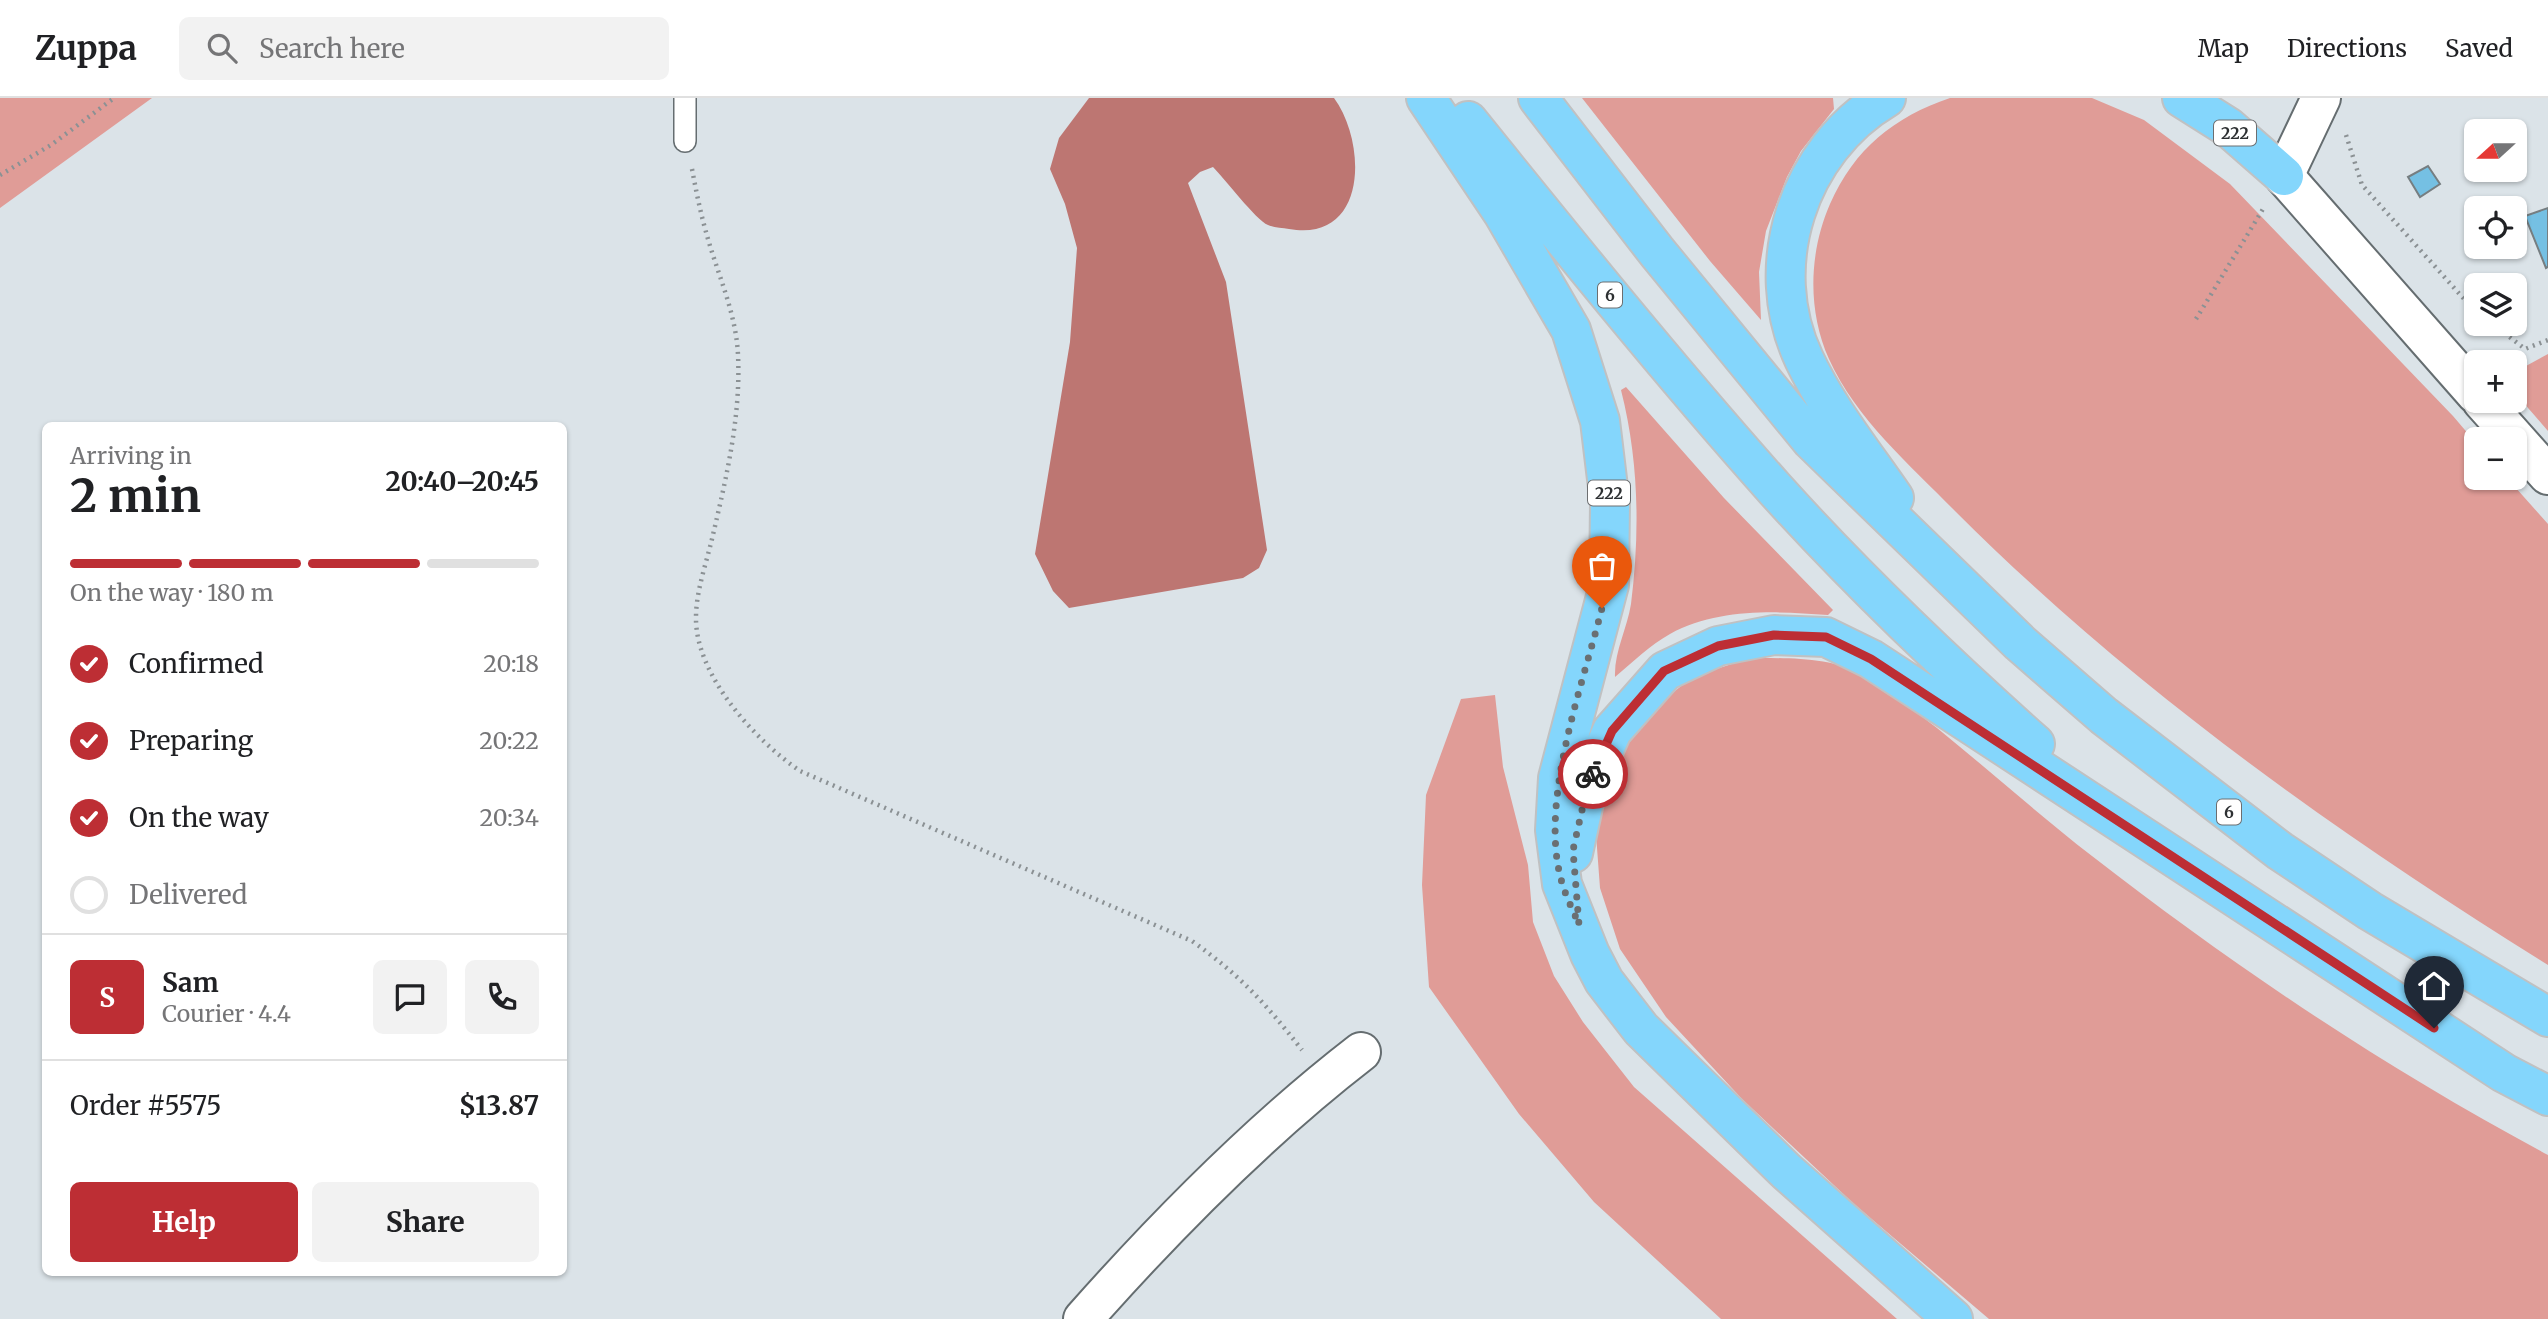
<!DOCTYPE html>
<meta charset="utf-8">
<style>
body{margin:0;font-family:Merriweather,serif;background:#f2f2f2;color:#202124;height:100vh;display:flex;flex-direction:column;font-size:26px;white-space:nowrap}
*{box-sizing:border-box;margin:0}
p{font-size:23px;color:#757577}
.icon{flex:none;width:38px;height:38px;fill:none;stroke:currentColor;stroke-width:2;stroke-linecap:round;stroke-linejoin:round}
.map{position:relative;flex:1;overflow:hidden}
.side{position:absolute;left:42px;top:324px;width:525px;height:854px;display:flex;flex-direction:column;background:#fff;border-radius:10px;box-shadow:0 2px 5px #0004}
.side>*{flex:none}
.needle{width:46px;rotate:249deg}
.tools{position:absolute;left:2464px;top:21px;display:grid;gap:14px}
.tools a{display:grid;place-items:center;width:63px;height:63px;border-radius:10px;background:#fff;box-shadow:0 2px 5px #0004;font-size:35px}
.pin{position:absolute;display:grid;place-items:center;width:60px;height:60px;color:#fff;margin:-72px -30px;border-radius:50% 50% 50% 0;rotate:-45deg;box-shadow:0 0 7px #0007}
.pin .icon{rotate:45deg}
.courier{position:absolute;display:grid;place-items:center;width:70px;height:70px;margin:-35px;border:5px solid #bd2e34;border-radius:50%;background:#fff;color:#222;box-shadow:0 2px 9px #0007}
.overview em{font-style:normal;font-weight:700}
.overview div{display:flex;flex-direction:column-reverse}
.overview{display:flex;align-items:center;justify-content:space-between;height:119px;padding:0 28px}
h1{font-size:46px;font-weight:700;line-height:52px}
.bar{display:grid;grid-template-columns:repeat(4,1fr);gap:10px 7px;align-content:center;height:84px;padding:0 28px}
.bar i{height:9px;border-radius:5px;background:#e0e0e0}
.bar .selected{background:#bd2e34}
.bar p{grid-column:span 4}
.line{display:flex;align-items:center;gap:18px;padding:0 28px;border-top:2px solid #e0e0e0}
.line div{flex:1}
.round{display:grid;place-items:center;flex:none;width:74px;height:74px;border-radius:10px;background:#f2f2f2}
ol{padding:0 28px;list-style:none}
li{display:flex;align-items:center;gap:21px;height:77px}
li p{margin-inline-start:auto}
li .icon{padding:7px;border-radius:50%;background:#bd2e34;color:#fff;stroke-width:4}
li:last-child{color:#757577}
li i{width:38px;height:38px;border:4px solid #e0e0e0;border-radius:50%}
.action{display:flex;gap:14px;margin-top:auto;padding:14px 28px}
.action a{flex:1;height:80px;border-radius:10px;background:#bd2e34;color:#fff;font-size:28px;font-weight:700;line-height:80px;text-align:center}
.action a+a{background:#f2f2f2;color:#202124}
header{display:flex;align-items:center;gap:42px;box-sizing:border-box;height:98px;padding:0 35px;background:#fff;border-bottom:2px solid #e0e0e0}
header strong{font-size:33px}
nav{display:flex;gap:38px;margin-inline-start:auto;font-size:24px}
.search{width:490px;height:63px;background:#f2f2f2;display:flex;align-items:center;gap:18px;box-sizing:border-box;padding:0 24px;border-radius:10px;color:#757577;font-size:26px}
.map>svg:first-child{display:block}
.green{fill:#e09c97}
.water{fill:#bd7672}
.building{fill:#75c0e3;stroke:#767e81;stroke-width:2}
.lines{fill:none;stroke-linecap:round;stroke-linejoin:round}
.lane-casing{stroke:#656d70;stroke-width:24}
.street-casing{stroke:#656d70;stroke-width:42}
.secondary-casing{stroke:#656d70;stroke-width:42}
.highway-casing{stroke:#c0c1c2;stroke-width:42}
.path{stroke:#8b9194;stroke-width:4.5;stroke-dasharray:2 5;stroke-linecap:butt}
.lane{stroke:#fff;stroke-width:21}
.street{stroke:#fff;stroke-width:38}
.secondary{stroke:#fff;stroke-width:38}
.highway{stroke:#84d6fc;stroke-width:38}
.done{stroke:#6a6f72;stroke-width:7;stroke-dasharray:0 12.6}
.route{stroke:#bd2e34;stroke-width:9}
.labels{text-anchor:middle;stroke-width:5;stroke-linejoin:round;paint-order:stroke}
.shield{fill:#fff;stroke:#6c6e70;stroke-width:2}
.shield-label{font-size:16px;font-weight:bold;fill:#2d3032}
</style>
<header>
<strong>Zuppa</strong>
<div class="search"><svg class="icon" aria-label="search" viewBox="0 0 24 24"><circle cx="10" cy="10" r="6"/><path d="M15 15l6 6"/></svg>Search here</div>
<nav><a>Map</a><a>Directions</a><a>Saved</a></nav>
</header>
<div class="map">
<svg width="2548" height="1221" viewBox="0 0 2548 1221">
<rect width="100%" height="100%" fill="#dbe3e8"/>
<path class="green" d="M0 0H152L0 110Z
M1582 0H1833L1834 11 1801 53 1787 79 1766 133 1759 174 1761 222 1710 163Z
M1950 0H2092L2144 22 2230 86 2453 318 2476 345V380H2507L2548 426V867C2336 735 2132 590 1955 413 1910 367 1856 321 1829 261 1807 212 1809 154 1830 106 1854 51 1894 19 1950 0Z
M2548 256V333L2515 295V274Z
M1626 289 1724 400 1833 512 1828 517C1776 513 1718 510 1670 536 1650 547 1633 564 1615 579 1614 554 1627 531 1631 506 1640 434 1639 363 1621 292Z
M1750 560C1785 560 1832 559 1864 577 1890 591 1913 612 1937 630 1989 672 2039 717 2092 758 2239 872 2384 969 2548 1057V1221H1989L1854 1106 1742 1001 1666 919 1620 851 1600 790 1595 723 1618 657 1652 612 1692 579Z
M1495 597 1503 669 1528 767 1533 824 1554 878 1583 924 1634 989 1897 1221H1721L1594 1104 1519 1016 1429 889 1422 787 1426 697 1461 601Z"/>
<path class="water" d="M1089 0H1334C1367 45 1368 145 1289 131 1282 130 1274 130 1268 127 1256 122 1224 80 1213 69L1200 74 1188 85 1226 184 1267 452 1259 470 1243 480 1069 510 1053 493 1035 456 1070 244 1077 150 1065 106 1050 71 1059 40Z"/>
<path class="building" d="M2428 68 2440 86 2420 99 2408 79Z
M2548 110V169L2546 170 2525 118Z"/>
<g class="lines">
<defs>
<path id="lane" d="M685 0V43"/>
<path id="street" d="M2284 78 2321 0
M1083 1221C1168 1125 1260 1032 1361 954"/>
<path id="secondary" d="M2284 78 2476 296
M2482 303 2548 377"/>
<path id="highway" d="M1426 0 1503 115 1571 232 1600 323 1610 406 1609 487 1558 680 1555 732 1562 786 1590 856 1604 883 1641 931 1786 1073 1953 1221
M1538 0 1657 154 1811 342 2020 545 2104 618 2280 753 2370 813 2548 919
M1886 0C1798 52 1760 168 1804 261 1827 310 1863 355 1894 400
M2182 0 2228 29 2284 78
M1468 23C1568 147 1668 271 1774 390 1855 480 1944 565 2035 646
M1573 755 1587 690 1612 633 1665 573 1718 548 1774 537 1826 539 1871 561 2504 975 2548 998"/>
</defs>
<use href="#lane" class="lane-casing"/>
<use href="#street" class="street-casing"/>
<use href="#secondary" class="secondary-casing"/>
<use href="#highway" class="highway-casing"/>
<path class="path" d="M2346 37 2362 87 2465 202 2476 212
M692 71C696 92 700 113 706 134 717 175 736 214 738 257 741 319 726 381 712 441 706 466 696 494 696 519 695 577 755 642 800 673L1192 843C1241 878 1265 905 1302 952
M0 77 51 47 114 0
M2196 221 2263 111
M2493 226 2525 251 2548 242"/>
<use href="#lane" class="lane"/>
<use href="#street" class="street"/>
<use href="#secondary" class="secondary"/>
<use href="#highway" class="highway"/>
</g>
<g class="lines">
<path class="done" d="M1593 676 1587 690 1573 752 1579 827C1574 814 1567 801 1563 788 1537 708 1582 590 1602 510"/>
<path class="route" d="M1593 676 1612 633 1664 573 1718 548 1774 537 1826 539 1871 561 2434 930"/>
</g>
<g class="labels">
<g class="shield">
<rect x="2214" y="22.5" width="42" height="25" rx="5"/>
<rect x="1598" y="184.5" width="24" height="25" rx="5"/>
<rect x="1588" y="382.5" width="42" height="25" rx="5"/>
<rect x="2217" y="701.5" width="24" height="25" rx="5"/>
</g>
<g class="shield-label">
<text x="2235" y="41">222</text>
<text x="1610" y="203">6</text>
<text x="1609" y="401">222</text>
<text x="2229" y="720">6</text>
</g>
</g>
</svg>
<div class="tools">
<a><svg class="needle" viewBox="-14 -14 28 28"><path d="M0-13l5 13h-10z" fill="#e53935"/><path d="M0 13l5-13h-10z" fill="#757577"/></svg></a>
<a><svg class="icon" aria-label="locate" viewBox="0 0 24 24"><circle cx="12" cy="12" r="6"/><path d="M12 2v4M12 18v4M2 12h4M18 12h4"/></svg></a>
<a><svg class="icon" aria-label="layers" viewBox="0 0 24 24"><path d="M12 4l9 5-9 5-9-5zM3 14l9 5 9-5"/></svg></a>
<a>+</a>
<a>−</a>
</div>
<div class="pin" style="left:1602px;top:510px;background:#ea580c"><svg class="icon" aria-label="bag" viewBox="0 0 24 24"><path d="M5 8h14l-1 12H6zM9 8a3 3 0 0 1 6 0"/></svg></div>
<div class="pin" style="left:2434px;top:930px;background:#1f2937"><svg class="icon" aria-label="home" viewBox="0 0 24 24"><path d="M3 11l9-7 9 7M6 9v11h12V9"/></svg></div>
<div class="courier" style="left:1593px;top:676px"><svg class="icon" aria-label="bike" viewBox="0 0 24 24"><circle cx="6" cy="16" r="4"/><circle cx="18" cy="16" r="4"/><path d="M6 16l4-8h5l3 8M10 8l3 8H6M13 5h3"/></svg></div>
<section class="side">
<div class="overview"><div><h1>2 min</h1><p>Arriving in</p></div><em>20:40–20:45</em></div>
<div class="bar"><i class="selected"></i><i class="selected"></i><i class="selected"></i><i></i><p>On the way · 180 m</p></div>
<ol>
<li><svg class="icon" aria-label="check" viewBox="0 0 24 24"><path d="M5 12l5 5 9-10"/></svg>Confirmed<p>20:18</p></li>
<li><svg class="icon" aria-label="check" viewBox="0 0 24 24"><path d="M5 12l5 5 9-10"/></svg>Preparing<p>20:22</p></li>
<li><svg class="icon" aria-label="check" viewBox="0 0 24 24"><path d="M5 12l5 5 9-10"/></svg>On the way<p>20:34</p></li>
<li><i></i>Delivered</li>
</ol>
<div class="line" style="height:126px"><b class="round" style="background:#bd2e34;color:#fff">S</b><div><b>Sam</b><p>Courier · 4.4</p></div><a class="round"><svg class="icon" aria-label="chat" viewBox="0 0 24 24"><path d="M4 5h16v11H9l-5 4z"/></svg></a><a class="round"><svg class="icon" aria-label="phone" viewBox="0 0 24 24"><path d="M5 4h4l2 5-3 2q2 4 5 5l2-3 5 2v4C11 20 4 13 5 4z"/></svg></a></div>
<div class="line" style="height:91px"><div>Order #5575</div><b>$13.87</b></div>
<div class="action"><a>Help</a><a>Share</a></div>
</section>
</div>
